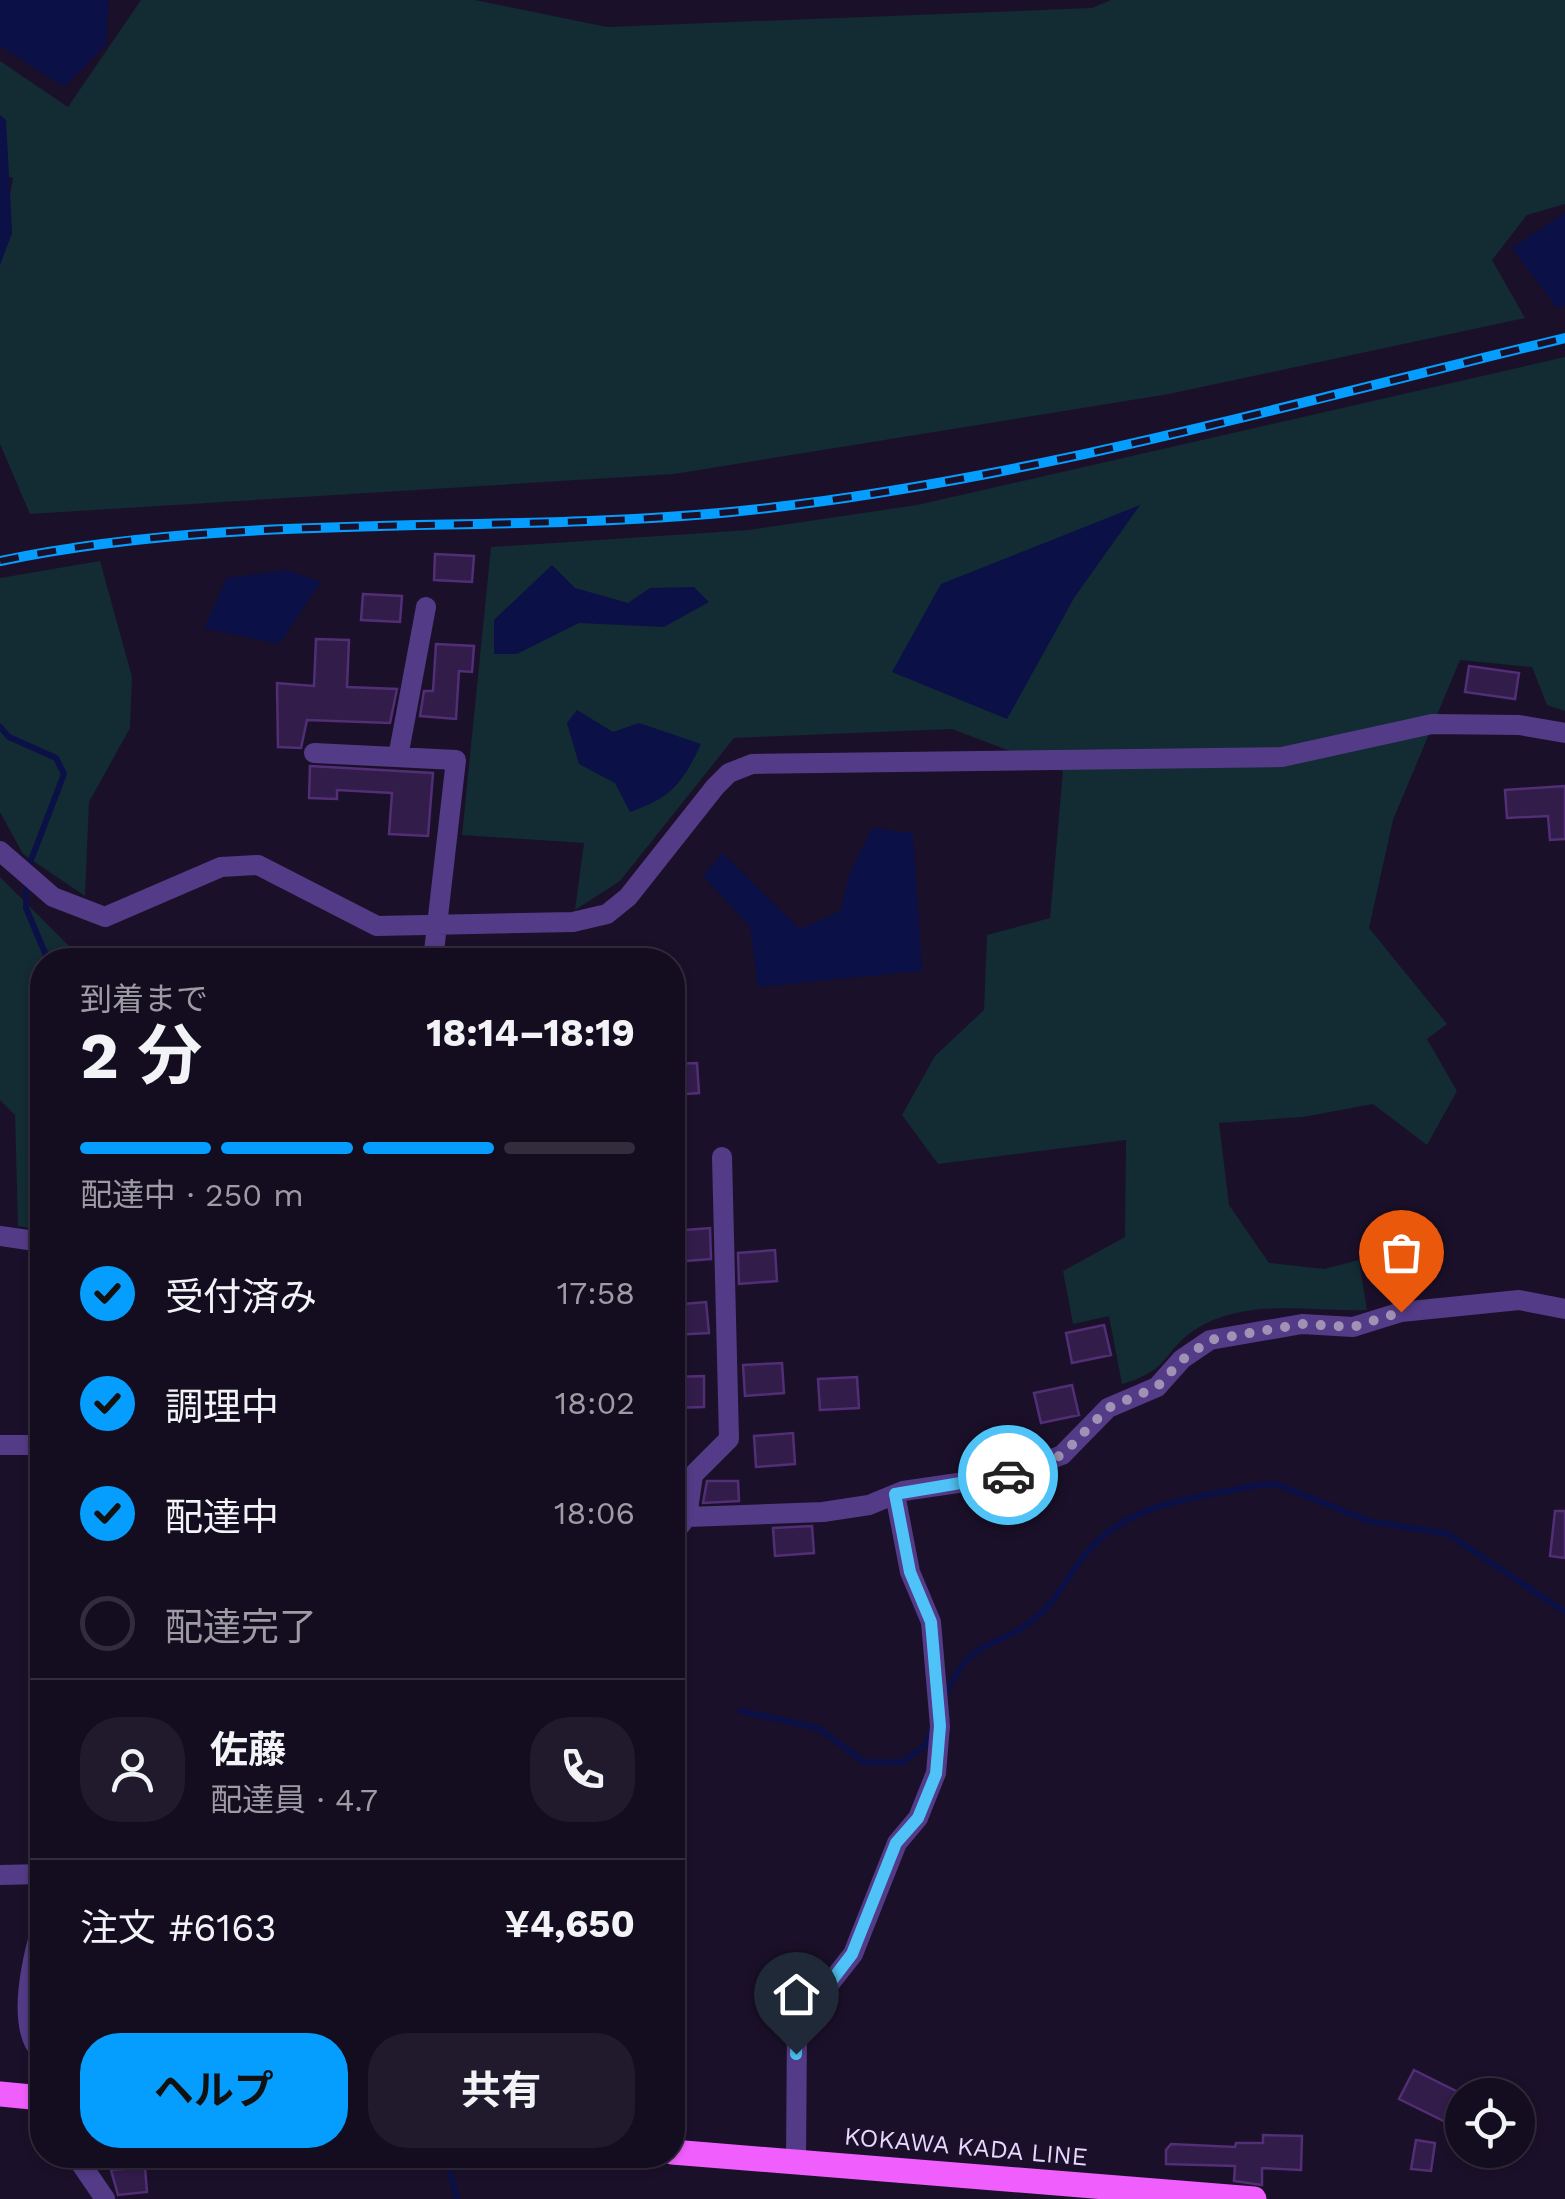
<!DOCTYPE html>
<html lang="ja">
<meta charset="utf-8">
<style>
body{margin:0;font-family:"Work Sans","Noto Sans JP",sans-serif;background:#211a2c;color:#f1f3f6;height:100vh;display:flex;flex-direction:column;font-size:38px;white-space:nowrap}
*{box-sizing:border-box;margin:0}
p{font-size:32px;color:#9d9ba4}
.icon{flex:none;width:55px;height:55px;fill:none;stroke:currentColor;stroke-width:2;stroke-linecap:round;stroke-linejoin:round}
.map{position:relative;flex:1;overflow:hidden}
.sheet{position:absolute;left:30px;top:948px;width:655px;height:1220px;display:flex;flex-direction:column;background:#140c1f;border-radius:40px;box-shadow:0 2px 8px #0004,0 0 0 2px #332c3d}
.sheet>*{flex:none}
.controls{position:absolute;left:1445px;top:2078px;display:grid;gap:20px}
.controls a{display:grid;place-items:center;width:90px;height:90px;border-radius:50%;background:#140c1f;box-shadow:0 2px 8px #0004,0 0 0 2px #332c3d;font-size:50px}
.pin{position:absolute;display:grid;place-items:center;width:85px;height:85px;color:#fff;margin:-102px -42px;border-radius:50% 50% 50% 0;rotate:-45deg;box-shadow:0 0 10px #0007}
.pin .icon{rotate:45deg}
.courier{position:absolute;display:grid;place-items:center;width:100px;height:100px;margin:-50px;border:8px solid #4fc3f7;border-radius:50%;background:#fff;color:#222;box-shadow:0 2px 12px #0007}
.head em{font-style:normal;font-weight:700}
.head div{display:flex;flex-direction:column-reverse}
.head{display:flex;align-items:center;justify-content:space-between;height:170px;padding:0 50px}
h1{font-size:65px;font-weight:700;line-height:75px}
.bar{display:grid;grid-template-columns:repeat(4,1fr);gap:15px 10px;align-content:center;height:120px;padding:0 50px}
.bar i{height:12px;border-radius:8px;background:#332c3d}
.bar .active{background:#059efe}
.bar p{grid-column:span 4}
.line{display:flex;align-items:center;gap:25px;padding:0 50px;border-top:2px solid #332c3d}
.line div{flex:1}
.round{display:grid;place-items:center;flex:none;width:105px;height:105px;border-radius:40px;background:#211a2c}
ol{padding:0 50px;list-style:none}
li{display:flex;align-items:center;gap:30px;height:110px}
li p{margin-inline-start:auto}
li .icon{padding:10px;border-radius:50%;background:#059efe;color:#111;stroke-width:4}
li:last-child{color:#9d9ba4}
li i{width:55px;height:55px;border:5px solid #332c3d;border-radius:50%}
.button{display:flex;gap:20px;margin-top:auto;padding:20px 50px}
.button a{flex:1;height:115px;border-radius:40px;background:#059efe;color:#111;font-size:40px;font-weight:700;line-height:115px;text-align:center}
.button a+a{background:#211a2c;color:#f1f3f6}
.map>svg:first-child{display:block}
.green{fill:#132b33}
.water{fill:#0b1047}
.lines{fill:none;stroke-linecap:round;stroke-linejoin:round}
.stream{stroke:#0b1047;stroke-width:6}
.building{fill:#321c4a;stroke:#512e75;stroke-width:2.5}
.minor{stroke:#543b87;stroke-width:20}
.primary{stroke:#f05ffe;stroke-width:25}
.rail-casing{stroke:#059efe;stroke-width:10}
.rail{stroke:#1b1029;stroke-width:6;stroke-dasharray:19;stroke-linecap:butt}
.done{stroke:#a092b4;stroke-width:10;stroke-dasharray:0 18}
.route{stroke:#4fc3f7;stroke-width:12}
.labels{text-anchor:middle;stroke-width:10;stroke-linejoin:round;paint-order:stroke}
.street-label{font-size:25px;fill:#e7d8ff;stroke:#1b1029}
</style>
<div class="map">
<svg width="1565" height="2199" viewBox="0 0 1565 2199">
<rect width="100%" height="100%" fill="#1b1029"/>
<path class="green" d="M141 0H475L607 27 1092 8 1111 0H1565V204L1527 215 1492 260 1525 318 1169 394 674 474 30 514 0 444V250L13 178 0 174V61L68 107Z
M1565 357V711L1547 705 1532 667 1460 660 1393 820 1369 928 1447 1024 1427 1039 1457 1091 1427 1145 1373 1104 1303 1117 1219 1123 1229 1205 1269 1263 1324 1269 1359 1260 1367 1310C1311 1312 1247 1297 1196 1329 1162 1351 1172 1370 1122 1384L1109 1316 1073 1324 1063 1271 1125 1237 1126 1140 938 1164 902 1115 935 1056 984 1010 987 935 1050 918 1063 771 952 729 734 738 620 881 575 910 584 843 462 835 491 547 749 530 917 505Z
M100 561 132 677 130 728 89 802 85 896 23 854 0 812V578Z
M0 877 74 951V960H42V1056L39 1062 42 1069V1230L18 1226 15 1115 0 1100Z"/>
<path class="water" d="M0 0H109L106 45 64 87 0 46Z
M0 115 6 120 12 233 0 265Z
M1565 213V306L1557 308 1512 248Z
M1140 505 1074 598 1007 719 892 672 941 584Z
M552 565 575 588 628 603 650 588 694 587 709 602 664 627 579 623 517 654H494V620Z
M286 570 321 582 279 644 204 628 227 578Z
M577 710 613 732 639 723 701 744C682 784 672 797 630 812L615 783 579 764 567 723Z
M872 828 913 833 922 971 758 987 750 927 703 876 722 853 800 929 840 911 850 873Z"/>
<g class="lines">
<path class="stream" d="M0 727 9 737 56 758 64 774 28 868
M26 880V908L48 960
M944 1699C971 1633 994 1653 1038 1616 1059 1598 1071 1569 1090 1549 1131 1502 1201 1497 1259 1485L1276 1484 1369 1521 1448 1534 1565 1612
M741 1711 818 1728 864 1762H903L926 1745 932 1729
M446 2155 457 2199"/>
</g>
<path class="building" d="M435 554 474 556 472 582 434 580Z
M363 594 402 596 400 622 361 620Z
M316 639 349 640 347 687 397 689 390 723 307 720 301 748 278 747 277 683 314 686Z
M436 644 474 646 472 672 459 671 456 719 420 716 424 691H433Z
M1469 666 1519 673 1515 699 1465 692Z
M310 766 433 773 428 836 389 834 392 793 337 790V799L309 798Z
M1565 786V839L1550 840 1548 816 1507 818 1505 790Z
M697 1063 699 1093 672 1095V1064Z
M710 1228 711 1259 673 1262 672 1231Z
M775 1250 777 1281 739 1284 738 1253Z
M706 1302 709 1333 672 1335V1305Z
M1104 1325 1111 1355 1072 1363 1066 1333Z
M782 1363 784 1393 745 1396 743 1365Z
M704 1376V1407L672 1408V1377Z
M857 1377 859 1408 820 1410 818 1379Z
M1072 1385 1079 1415 1041 1423 1034 1393Z
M793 1433 795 1464 756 1467 754 1436Z
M707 1481H738L739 1501 703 1503Z
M1555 1511H1565V1558L1550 1556Z
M812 1526 814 1553 775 1556 773 1528Z
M1414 2070 1462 2094V2130L1399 2099Z
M1263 2135 1302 2136 1301 2170 1262 2168V2185L1234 2181 1235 2166 1166 2164V2150L1171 2144 1235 2147 1236 2143H1263Z
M1416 2140 1435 2143 1431 2171 1411 2169Z
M145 2167 147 2192 118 2195 111 2170Z"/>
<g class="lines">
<path class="minor" d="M314 753 456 760 433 960
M398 757 426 607
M0 851 53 897 105 917 221 867 258 865 377 926 573 922 607 914 628 897 715 787 729 773 752 764 1282 757 1432 724 1519 725 1565 733
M0 1236 42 1242
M0 1445H42
M687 1517 693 1475 729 1439 722 1157
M672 1535 687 1517 823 1512 869 1505 903 1491 1006 1476 1062 1455 1108 1408 1157 1387 1182 1359 1210 1340 1302 1324 1353 1327 1401 1312 1519 1300 1565 1309
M0 1875 42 1874
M42 1925C33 1956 15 2028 42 2053
M75 2155 105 2199
M796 2162 797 2025 853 1954 897 1843 918 1818 936 1773 940 1726 931 1622 910 1572 895 1494"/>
<path class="primary" d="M0 2094 42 2098
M672 2152 1254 2199"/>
<defs>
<path id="rail" d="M0 561C239 511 489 535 731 512 1013 484 1290 404 1565 338"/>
</defs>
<use href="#rail" class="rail-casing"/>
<use href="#rail" class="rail"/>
</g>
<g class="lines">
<path class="done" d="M1008 1475 1062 1455 1108 1408 1157 1387 1182 1360 1210 1340 1302 1324 1353 1327 1401 1312"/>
<path class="route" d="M796 2054 797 2026 852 1954 896 1843 918 1818 936 1774 940 1726 931 1622 910 1572 895 1494 1008 1475"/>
</g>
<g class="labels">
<g class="street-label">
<text transform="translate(966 2146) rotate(5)" y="9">KOKAWA KADA LINE</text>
</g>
</g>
</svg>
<div class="controls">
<a><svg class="icon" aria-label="locate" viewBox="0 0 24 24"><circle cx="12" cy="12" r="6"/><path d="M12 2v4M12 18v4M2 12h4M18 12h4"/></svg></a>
</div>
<div class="pin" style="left:1401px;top:1312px;background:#ea580c"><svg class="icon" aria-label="bag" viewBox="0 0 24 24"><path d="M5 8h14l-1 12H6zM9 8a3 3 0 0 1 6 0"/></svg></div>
<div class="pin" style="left:796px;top:2054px;background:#1f2937"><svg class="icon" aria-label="home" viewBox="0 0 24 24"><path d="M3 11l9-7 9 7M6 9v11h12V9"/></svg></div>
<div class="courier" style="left:1008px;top:1475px"><svg class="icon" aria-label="car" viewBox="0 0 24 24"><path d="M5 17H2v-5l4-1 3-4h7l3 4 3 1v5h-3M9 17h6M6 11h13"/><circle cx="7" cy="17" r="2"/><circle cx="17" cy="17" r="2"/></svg></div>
<section class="sheet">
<div class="head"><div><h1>2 分</h1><p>到着まで</p></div><em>18:14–18:19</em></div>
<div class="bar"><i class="active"></i><i class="active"></i><i class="active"></i><i></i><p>配達中 · 250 m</p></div>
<ol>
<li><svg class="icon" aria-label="check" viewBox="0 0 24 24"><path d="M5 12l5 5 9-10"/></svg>受付済み<p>17:58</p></li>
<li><svg class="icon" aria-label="check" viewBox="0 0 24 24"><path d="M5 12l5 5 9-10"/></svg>調理中<p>18:02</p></li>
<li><svg class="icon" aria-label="check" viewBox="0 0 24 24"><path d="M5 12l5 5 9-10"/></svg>配達中<p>18:06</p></li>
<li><i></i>配達完了</li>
</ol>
<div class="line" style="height:180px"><a class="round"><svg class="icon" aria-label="person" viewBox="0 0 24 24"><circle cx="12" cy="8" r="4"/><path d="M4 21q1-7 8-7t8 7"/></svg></a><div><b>佐藤</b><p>配達員 · 4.7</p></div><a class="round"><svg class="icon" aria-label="phone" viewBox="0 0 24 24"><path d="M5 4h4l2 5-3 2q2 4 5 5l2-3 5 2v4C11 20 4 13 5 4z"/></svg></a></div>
<div class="line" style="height:130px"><div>注文 #6163</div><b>¥4,650</b></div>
<div class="button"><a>ヘルプ</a><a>共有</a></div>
</section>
</div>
